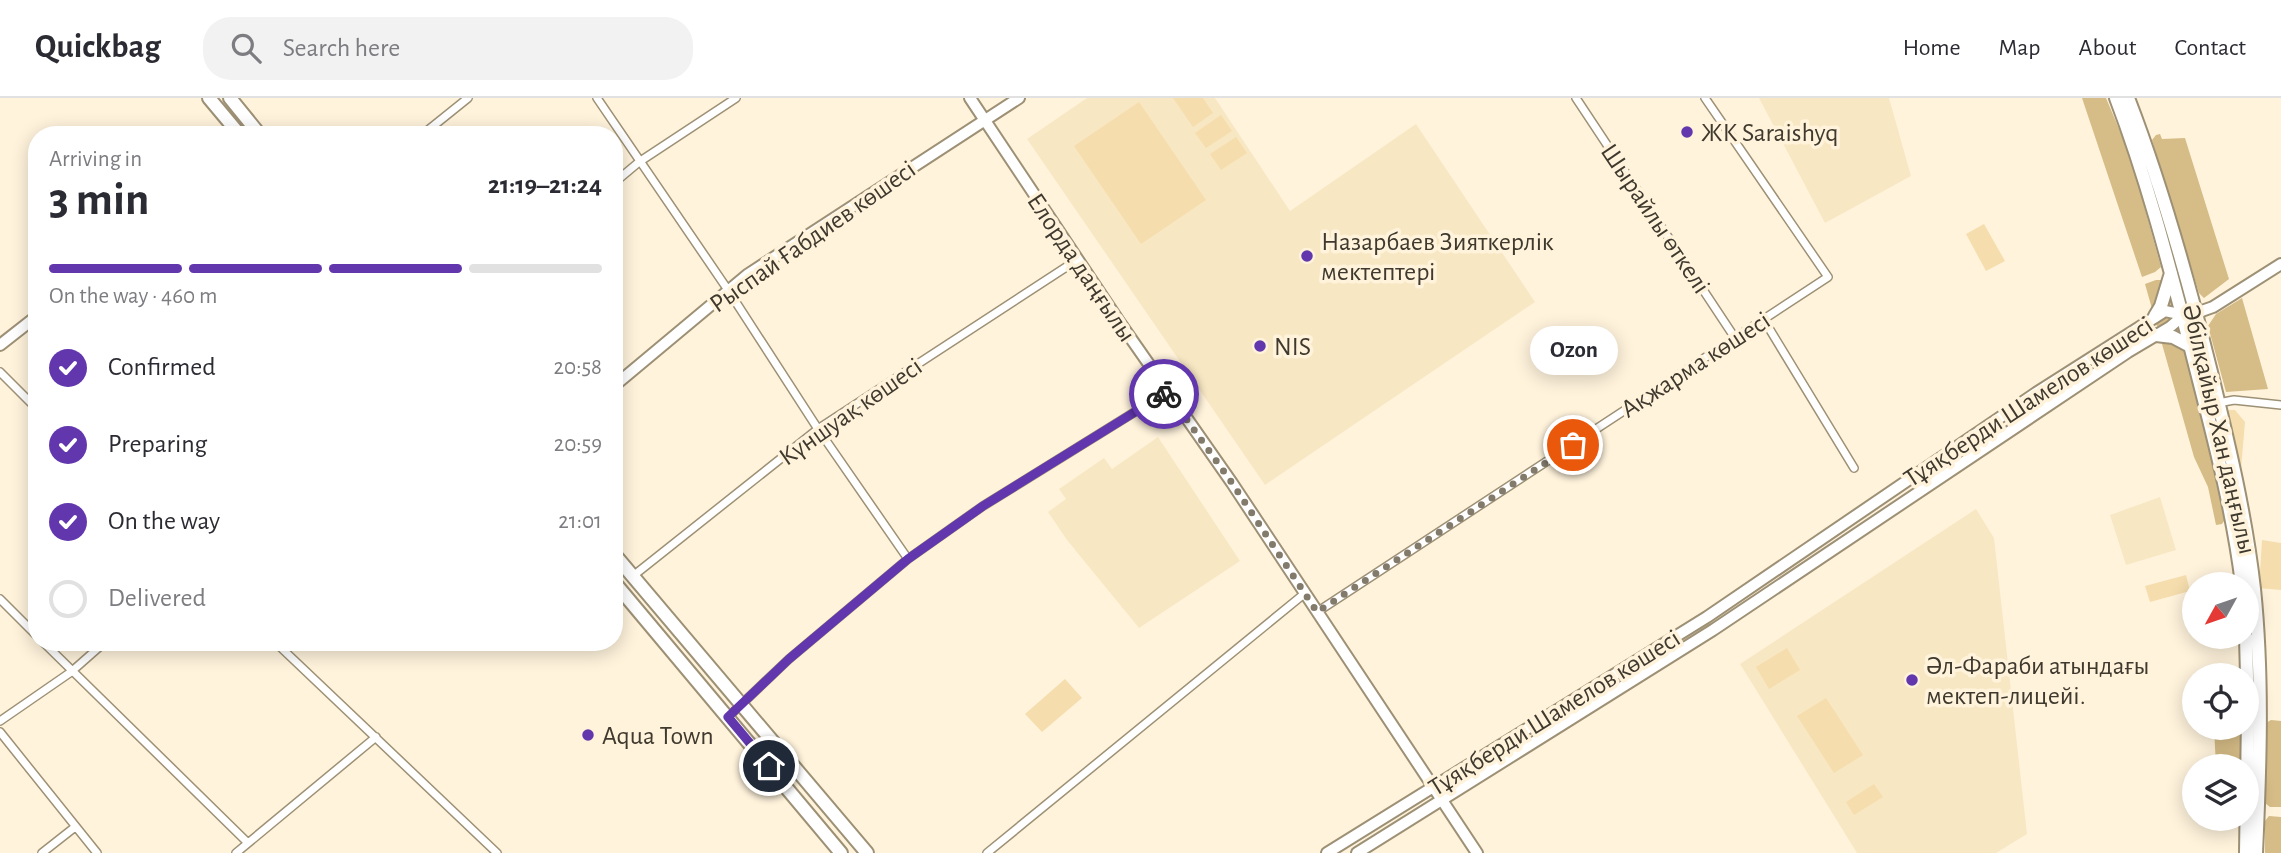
<!DOCTYPE html>
<meta charset="utf-8">
<style>
body{margin:0;font-family:"Alegreya Sans",sans-serif;background:#f2f2f3;color:#2b2b33;height:100vh;display:flex;flex-direction:column;font-size:26px;white-space:nowrap}
*{box-sizing:border-box;margin:0}
p{font-size:23px;color:#7c7c81}
.icon{flex:none;width:38px;height:38px;fill:none;stroke:currentColor;stroke-width:2;stroke-linecap:round;stroke-linejoin:round}
.map{position:relative;flex:1;overflow:hidden}
.details{position:absolute;left:28px;top:28px;width:595px;height:525px;display:flex;flex-direction:column;background:#fff;border-radius:28px;box-shadow:0 4px 18px #0003}
.details>*{flex:none}
.needle{width:46px;rotate:230deg}
.tools{position:absolute;left:2182px;top:474px;display:grid;gap:14px}
.tools a{display:grid;place-items:center;width:77px;height:77px;border-radius:50%;background:#fff;box-shadow:0 4px 18px #0003;font-size:35px}
.pin{position:absolute;display:grid;place-items:center;width:60px;height:60px;color:#fff;margin:-30px;border:4px solid #fff;border-radius:50%;box-shadow:0 2px 7px #0007}
.courier{position:absolute;display:grid;place-items:center;width:70px;height:70px;margin:-35px;border:5px solid #6237ae;border-radius:50%;background:#fff;color:#222;box-shadow:0 2px 9px #0007}
.bubble{position:absolute;height:49px;border-radius:24px;background:#fff;box-shadow:0 4px 18px #0003;font-size:23px;font-weight:700;line-height:49px;text-align:center}
.head em{font-style:normal;font-weight:700}
.head div{display:flex;flex-direction:column-reverse}
.head{display:flex;align-items:center;justify-content:space-between;height:119px;padding:0 21px}
h1{font-size:46px;font-weight:700;line-height:52px}
.bar{display:grid;grid-template-columns:repeat(4,1fr);gap:10px 7px;align-content:center;height:84px;padding:0 21px}
.bar i{height:9px;border-radius:5px;background:#e1e1e2}
.bar .on{background:#6237ae}
.bar p{grid-column:span 4}
ol{padding:0 21px;list-style:none}
li{display:flex;align-items:center;gap:21px;height:77px}
li p{margin-inline-start:auto}
li .icon{padding:7px;border-radius:50%;background:#6237ae;color:#fff;stroke-width:4}
li:last-child{color:#7c7c81}
li i{width:38px;height:38px;border:4px solid #e1e1e2;border-radius:50%}
header{display:flex;align-items:center;gap:42px;box-sizing:border-box;height:98px;padding:0 35px;background:#fff;border-bottom:2px solid #e1e1e2}
header strong{font-size:33px}
nav{display:flex;gap:38px;margin-inline-start:auto;font-size:24px}
.search{width:490px;height:63px;background:#f2f2f3;display:flex;align-items:center;gap:18px;box-sizing:border-box;padding:0 24px;border-radius:28px;color:#7c7c81;font-size:26px}
.map>svg:first-child{display:block}
.built{fill:#f8e7c3}
.green{fill:#f5ddad}
.forest{fill:#d6bc86}
.lines{fill:none;stroke-linecap:round;stroke-linejoin:round}
.street-casing{stroke:#9d9075;stroke-width:10}
.secondary-casing{stroke:#9d9075;stroke-width:14}
.primary-casing{stroke:#9d9075;stroke-width:16}
.street{stroke:#fff;stroke-width:7}
.secondary{stroke:#fff;stroke-width:10}
.primary{stroke:#fff;stroke-width:12}
.done{stroke:#827a6b;stroke-width:7;stroke-dasharray:0 12.6}
.route{stroke:#6237ae;stroke-width:9}
.poi-dot{fill:#6237ae;stroke:#fff3dc;stroke-width:2.5}
.labels{text-anchor:middle;stroke-width:7;stroke-linejoin:round;paint-order:stroke}
.poi-label{font-size:26px;fill:#3f392e;stroke:#fff3dc;text-anchor:start}
.street-label{font-size:26px;fill:#3f392e;stroke:#fff3dc}
</style>
<header>
<strong>Quickbag</strong>
<div class="search"><svg class="icon" aria-label="search" viewBox="0 0 24 24"><circle cx="10" cy="10" r="6"/><path d="M15 15l6 6"/></svg>Search here</div>
<nav><a>Home</a><a>Map</a><a>About</a><a>Contact</a></nav>
</header>
<div class="map">
<svg width="2281" height="755" viewBox="0 0 2281 755">
<rect width="100%" height="100%" fill="#fff3dc"/>
<path class="built" d="M1087 0H1215L1290 113 1416 26 1535 204 1265 387 1027 41Z
M1759 0H1889L1911 78 1825 125Z
M1158 339 1240 463 1139 530 1067 442 1048 414 1066 401 1059 391 1104 360 1112 371Z
M2160 399 2176 452 2126 467 2110 417Z
M1976 411 1994 440 2027 736 1996 755H1857L1740 566Z"/>
<path class="green" d="M1173 0H1203L1213 15 1193 29Z
M1139 4 1206 102 1141 146 1074 48Z
M1221 17 1232 33 1206 50 1195 35Z
M1236 39 1247 55 1221 72 1210 56Z
M1984 126 2005 163 1986 173 1966 136Z
M2229 312H2235L2245 324 2241 371H2236L2226 313Z
M2262 442 2281 445V492L2259 490Z
M2186 477 2190 493 2150 504 2145 488Z
M1787 550 1800 572 1769 591 1756 569Z
M1065 581 1082 600 1042 634 1025 616Z
M1826 600 1863 657 1834 675 1797 618Z
M1874 686 1883 699 1854 717 1846 704Z"/>
<path class="forest" d="M2082 0H2106L2130 57 2161 169 2155 174 2142 179Z
M2160 36 2162 41 2185 40 2229 181 2204 200 2199 195 2152 42 2156 37Z
M2156 182H2163L2168 185 2196 286 2226 420 2222 426 2216 427 2208 389 2194 359 2145 186Z
M2242 200 2268 291 2226 294 2208 228 2216 216Z
M2271 622 2281 623V709H2270L2265 705 2266 625Z
M2214 630H2241L2240 668H2216Z
M2269 718 2281 719V755H2265V723Z"/>
<g class="lines">
<defs>
<path id="street" d="M597 0 728 192 818 331 908 461
M1576 0 1735 240
M422 37 468 0
M614 85 639 64 736 0
M1764 222 1854 370
M0 274 37 311
M2218 305 2234 302 2281 307
M633 478 818 331 1077 162
M0 501 37 538
M1317 514 1828 179 1705 0
M43 544 248 745
M275 544 497 755
M728 619 789 561 908 461 983 408 1167 294
M0 623 71 574 105 544
M0 634 97 755
M42 755 75 729
M236 755 376 639
M987 755 1304 496"/>
<path id="secondary" d="M970 0 1118 222 1232 385 1477 755
M2196 215 2213 209 2281 166
M0 247 37 218
M614 288 747 177 1019 0
M1327 755 1707 519 2036 295 2165 213 2184 217
M1357 755 1713 532 2128 254 2170 229 2184 217"/>
<path id="primary" d="M209 0 240 37
M230 0 260 37
M2116 0C2147 81 2169 167 2191 251 2211 330 2232 406 2242 486
M2128 0C2163 90 2189 185 2212 278 2229 348 2246 419 2254 491 2263 578 2260 667 2256 755
M2155 218 2161 208 2171 175
M2156 237 2173 239 2190 248
M614 456 867 755
M614 484 841 755
M2246 755 2248 618 2246 539"/>
</defs>
<use href="#street" class="street-casing"/>
<use href="#secondary" class="secondary-casing"/>
<use href="#primary" class="primary-casing"/>
<use href="#street" class="street"/>
<use href="#secondary" class="secondary"/>
<use href="#primary" class="primary"/>
</g>
<g class="lines">
<path class="done" d="M1164 296 1167 294 1232 385 1317 514 1573 347"/>
<path class="route" d="M769 668 728 619 789 561 908 461 983 408 1164 296"/>
</g>
<g class="poi-dot">
<circle cx="1687" cy="34" r="7"/>
<circle cx="1307" cy="158" r="7"/>
<circle cx="1260" cy="248" r="7"/>
<circle cx="1912" cy="582" r="7"/>
<circle cx="588" cy="637" r="7"/>
</g>
<g class="labels">
<g class="poi-label">
<text x="1701" y="43">ЖК Saraishyq</text>
<text x="1321" y="152">Назарбаев Зияткерлік<tspan x="1321" dy="30">мектептері</tspan></text>
<text x="1274" y="257">NIS</text>
<text x="1926" y="576">Әл-Фараби атындағы<tspan x="1926" dy="30">мектеп-лицейі.</tspan></text>
<text x="602" y="646">Aqua Town</text>
</g>
<g class="street-label">
<text transform="translate(1656 120) rotate(56)" y="9">Шырайлы өткелі</text>
<text transform="translate(812 138) rotate(-35)" y="9">Рыспай Ғабдиев көшесі</text>
<text transform="translate(1082 169) rotate(56)" y="9">Елорда даңғылы</text>
<text transform="translate(1695 266) rotate(-33)" y="9">Ақжарма көшесі</text>
<text transform="translate(2028 303) rotate(-33)" y="9">Тұяқберди Шамелов көшесі</text>
<text transform="translate(850 313) rotate(-35)" y="9">Күншуақ көшесі</text>
<text transform="translate(2220 331) rotate(77)" y="9">Әбілқайыр Хан даңғылы</text>
<text transform="translate(1554 614) rotate(-32)" y="9">Тұяқберди Шамелов көшесі</text>
</g>
</g>
</svg>
<div class="tools">
<a><svg class="needle" viewBox="-14 -14 28 28"><path d="M0-13l5 13h-10z" fill="#e53935"/><path d="M0 13l5-13h-10z" fill="#7c7c81"/></svg></a>
<a><svg class="icon" aria-label="locate" viewBox="0 0 24 24"><circle cx="12" cy="12" r="6"/><path d="M12 2v4M12 18v4M2 12h4M18 12h4"/></svg></a>
<a><svg class="icon" aria-label="layers" viewBox="0 0 24 24"><path d="M12 4l9 5-9 5-9-5zM3 14l9 5 9-5"/></svg></a>
</div>
<div class="pin" style="left:1573px;top:347px;background:#ea580c"><svg class="icon" aria-label="bag" viewBox="0 0 24 24"><path d="M5 8h14l-1 12H6zM9 8a3 3 0 0 1 6 0"/></svg></div>
<div class="pin" style="left:769px;top:668px;background:#1f2937"><svg class="icon" aria-label="home" viewBox="0 0 24 24"><path d="M3 11l9-7 9 7M6 9v11h12V9"/></svg></div>
<div class="courier" style="left:1164px;top:296px"><svg class="icon" aria-label="bike" viewBox="0 0 24 24"><circle cx="6" cy="16" r="4"/><circle cx="18" cy="16" r="4"/><path d="M6 16l4-8h5l3 8M10 8l3 8H6M13 5h3"/></svg></div>
<div class="bubble" style="left:1530px;top:228px;width:88px">Ozon</div>
<section class="details">
<div class="head"><div><h1>3 min</h1><p>Arriving in</p></div><em>21:19–21:24</em></div>
<div class="bar"><i class="on"></i><i class="on"></i><i class="on"></i><i></i><p>On the way · 460 m</p></div>
<ol>
<li><svg class="icon" aria-label="check" viewBox="0 0 24 24"><path d="M5 12l5 5 9-10"/></svg>Confirmed<p>20:58</p></li>
<li><svg class="icon" aria-label="check" viewBox="0 0 24 24"><path d="M5 12l5 5 9-10"/></svg>Preparing<p>20:59</p></li>
<li><svg class="icon" aria-label="check" viewBox="0 0 24 24"><path d="M5 12l5 5 9-10"/></svg>On the way<p>21:01</p></li>
<li><i></i>Delivered</li>
</ol>
</section>
</div>
